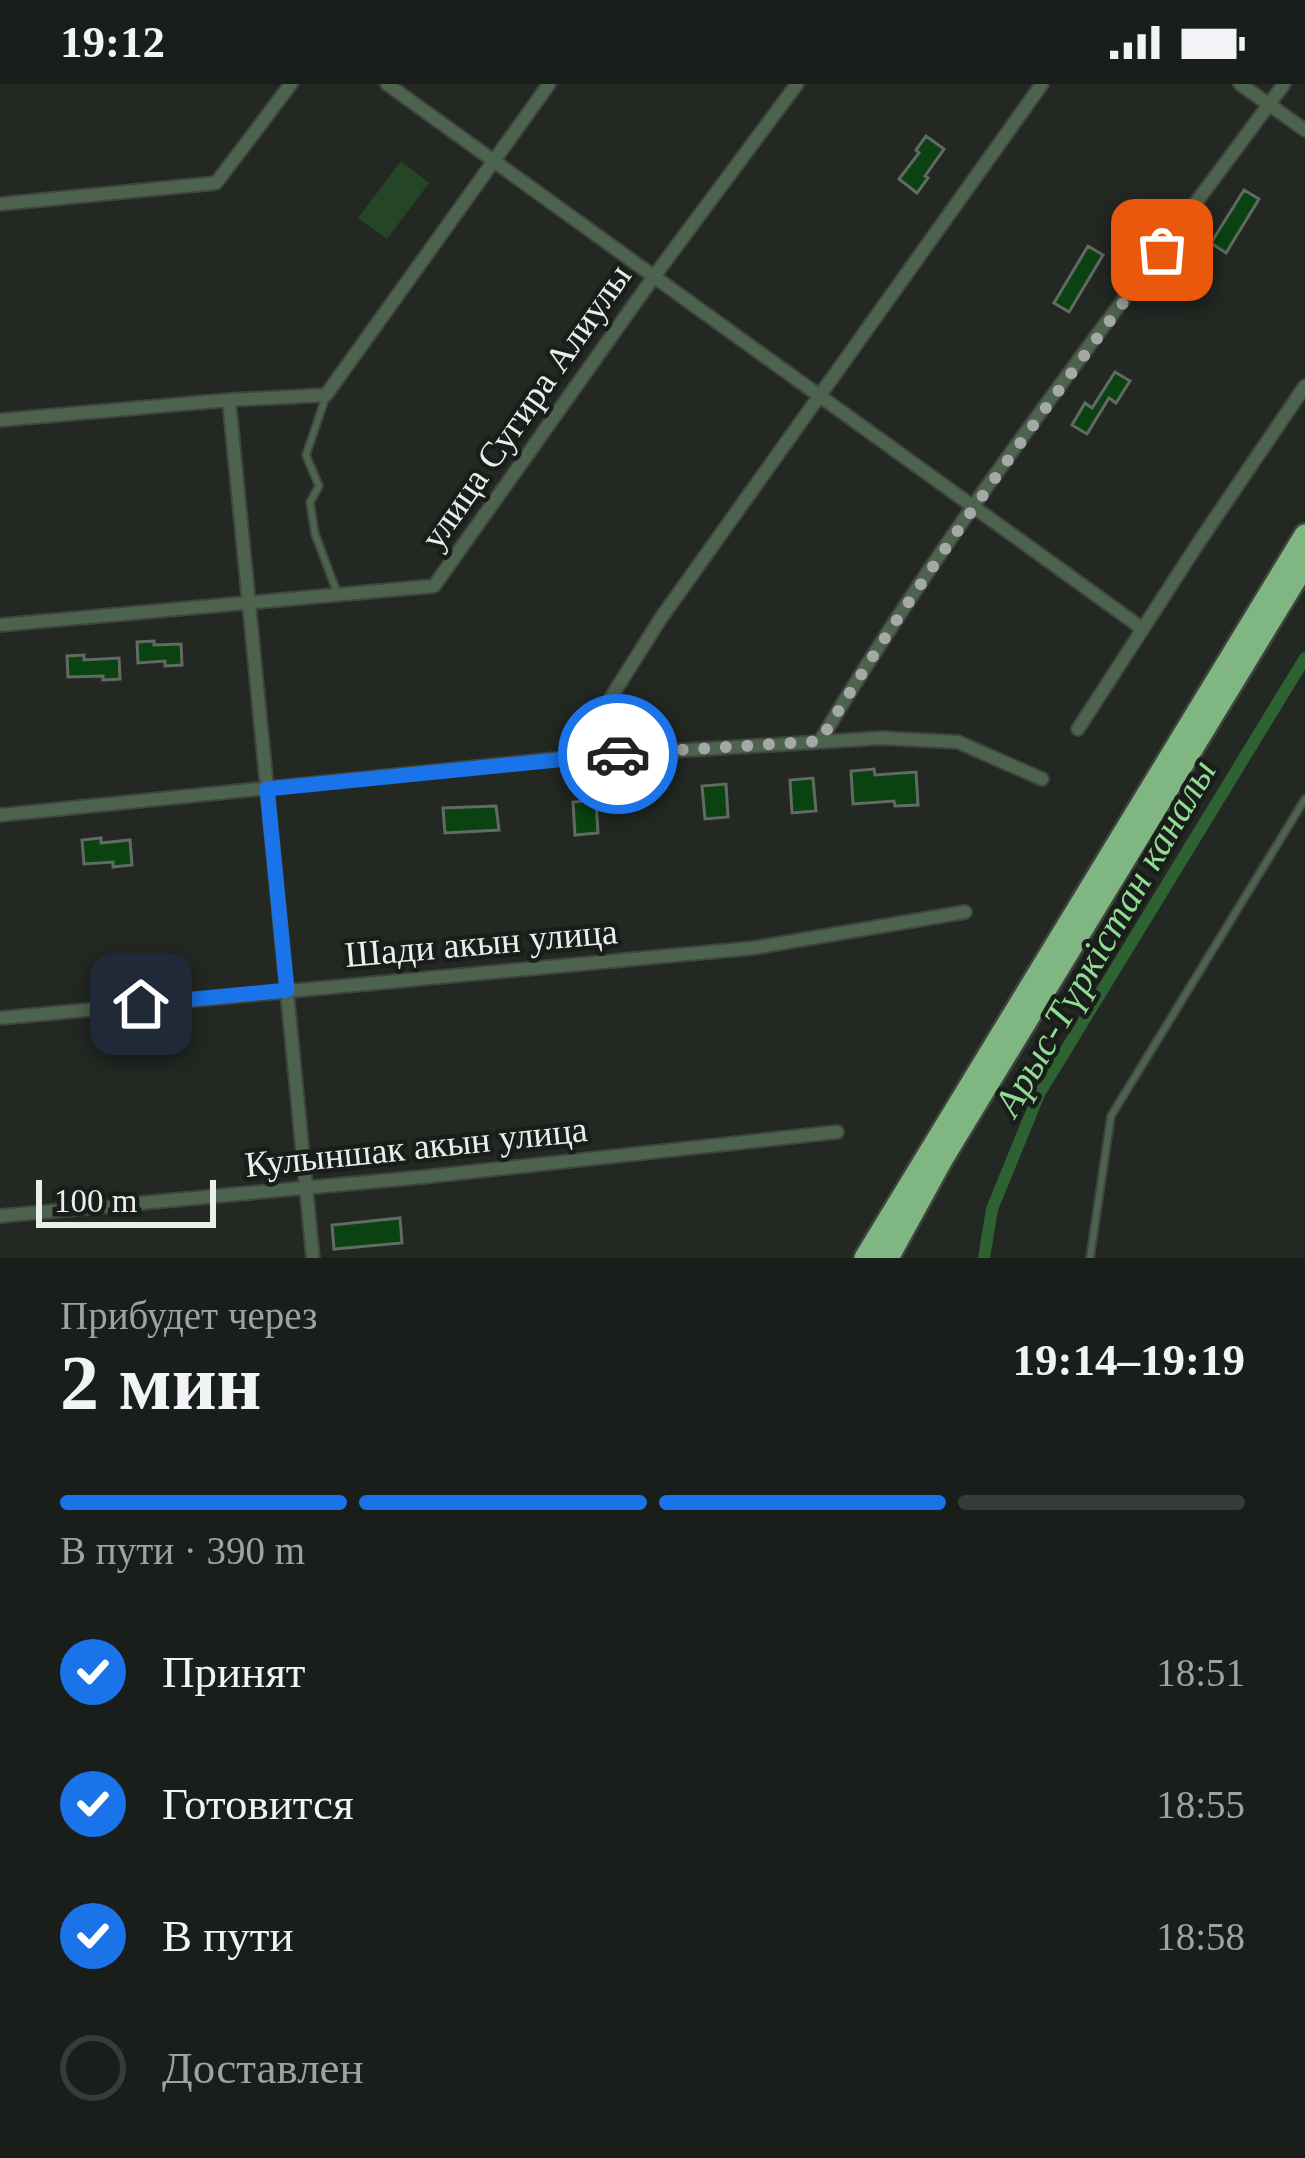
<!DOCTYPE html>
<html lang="ru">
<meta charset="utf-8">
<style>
body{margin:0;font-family:"Times New Roman",serif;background:#232723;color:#f1f3f6;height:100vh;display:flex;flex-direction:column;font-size:45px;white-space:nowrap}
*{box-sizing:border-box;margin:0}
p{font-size:39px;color:#9fa2a2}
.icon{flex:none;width:66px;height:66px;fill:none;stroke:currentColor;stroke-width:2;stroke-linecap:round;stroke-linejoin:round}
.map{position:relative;height:1174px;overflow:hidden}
.panel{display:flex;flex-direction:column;background:#1a1e1a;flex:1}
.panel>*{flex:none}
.scale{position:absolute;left:36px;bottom:30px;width:180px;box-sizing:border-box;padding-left:12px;border:6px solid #ebeeeb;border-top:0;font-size:33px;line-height:42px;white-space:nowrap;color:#ebeeeb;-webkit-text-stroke:9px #1a1e1a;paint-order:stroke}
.pin{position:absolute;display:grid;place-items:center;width:102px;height:102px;color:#fff;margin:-51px;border-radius:24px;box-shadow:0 6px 18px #0006}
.courier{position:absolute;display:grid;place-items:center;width:120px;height:120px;margin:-60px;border:9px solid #1a73e8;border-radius:50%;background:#fff;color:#222;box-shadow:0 3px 15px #0007}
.summary em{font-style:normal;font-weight:600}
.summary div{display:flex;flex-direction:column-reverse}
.summary{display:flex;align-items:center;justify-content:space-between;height:204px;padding:0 60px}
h1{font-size:78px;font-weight:600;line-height:90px}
.bar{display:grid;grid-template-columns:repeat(4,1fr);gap:18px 12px;align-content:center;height:144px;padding:0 60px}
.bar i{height:15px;border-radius:9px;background:#383c39}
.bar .current{background:#1a73e8}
.bar p{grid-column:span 4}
ol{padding:0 60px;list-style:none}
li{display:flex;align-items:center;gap:36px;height:132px}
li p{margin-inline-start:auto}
li .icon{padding:12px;border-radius:50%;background:#1a73e8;color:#fff;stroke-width:4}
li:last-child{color:#9fa2a2}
li i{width:66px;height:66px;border:6px solid #383c39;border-radius:50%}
.status{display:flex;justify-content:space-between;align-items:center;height:84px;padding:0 60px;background:#1a1e1a;direction:ltr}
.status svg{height:33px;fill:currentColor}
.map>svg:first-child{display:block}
.green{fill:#244526}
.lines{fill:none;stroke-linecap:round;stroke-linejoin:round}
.canal{stroke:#2e6232;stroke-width:12}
.building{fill:#0a4212;stroke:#636963;stroke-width:3}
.lane-casing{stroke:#3f443f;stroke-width:10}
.street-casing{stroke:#3f443f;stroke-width:16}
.highway-casing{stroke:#3f443f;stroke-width:26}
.lane{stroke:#4d634d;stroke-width:6}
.street{stroke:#4d634d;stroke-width:12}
.highway{stroke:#7fb681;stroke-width:21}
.done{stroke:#a5a9a5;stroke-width:12;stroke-dasharray:0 21.6}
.route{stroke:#1a73e8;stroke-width:15}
.labels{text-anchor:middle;stroke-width:9;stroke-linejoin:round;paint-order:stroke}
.street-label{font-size:36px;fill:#ebeeeb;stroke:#1a1e1a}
.water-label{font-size:39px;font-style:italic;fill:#92dd94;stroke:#1a1e1a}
</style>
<div class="status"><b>19:12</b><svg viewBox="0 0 49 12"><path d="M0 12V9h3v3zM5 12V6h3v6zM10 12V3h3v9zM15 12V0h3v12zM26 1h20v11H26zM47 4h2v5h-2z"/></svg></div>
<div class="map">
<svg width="1305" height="1174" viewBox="0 0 1305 1174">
<rect width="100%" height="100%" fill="#232823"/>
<path class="green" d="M401 77 429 99 387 155 358 134Z"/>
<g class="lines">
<path class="canal" d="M984 1174 992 1125 1039 1010 1305 574"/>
</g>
<path class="building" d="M926 52 944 65 925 92 928 94 917 109 899 95 919 69 916 66Z
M1244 106 1259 115 1226 169 1211 159Z
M1088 162 1103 171 1069 228 1054 219Z
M1115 288 1130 297 1116 319 1109 314 1087 350 1072 341 1085 319 1092 324Z
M154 557V561L181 560 182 581 165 582V577L138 579 137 558Z
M84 571V576L119 574 120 595 103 596V592L68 593 67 572Z
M874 685 875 691 916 688 918 721 895 722 894 717 853 720 851 687Z
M813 694 816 727 792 729 790 696Z
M726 700 728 733 705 735 702 702Z
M596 716 598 749 575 751 573 718Z
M496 722 499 746 445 749 443 724Z
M101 754V759L130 756 132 781 113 783V778L84 780 82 756Z
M400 1134 402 1159 334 1165 332 1141Z"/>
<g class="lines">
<defs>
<path id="lane" d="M325 315 306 371 319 402 310 418 315 450 338 511
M1090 1174 1111 1032 1305 715"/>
<path id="street" d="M387 0 1143 545
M1240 0 1305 46
M0 120 216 99 291 0
M229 316 313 1174
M0 336 229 316 326 311 549 0
M0 541 434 502 655 191 797 0
M1078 645 1199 458 1305 302
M820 657C957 427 1126 215 1284 0
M576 673 603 626 661 534 1042 0
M0 731 576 673 882 654 958 658 1042 695
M0 934 753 864 965 828
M0 1132 423 1093 837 1048"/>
<path id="highway" d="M865 1174 1305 451
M888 1174 943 1074 1305 480"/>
</defs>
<use href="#lane" class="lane-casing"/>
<use href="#street" class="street-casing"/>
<use href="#highway" class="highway-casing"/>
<use href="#lane" class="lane"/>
<use href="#street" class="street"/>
<use href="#highway" class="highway"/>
</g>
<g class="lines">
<path class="done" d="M618 670 820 657C923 486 1044 327 1162 166"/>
<path class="route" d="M141 920 287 906 267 705 618 670"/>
</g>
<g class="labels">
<g class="street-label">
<text transform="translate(525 322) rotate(-55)" y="13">улица Сугира Алиулы</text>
<text transform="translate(481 858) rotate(-5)" y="13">Шади акын улица</text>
<text transform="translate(416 1062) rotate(-6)" y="13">Кулыншак акын улица</text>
</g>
<g class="water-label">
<text transform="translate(1104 853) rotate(-60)" y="14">Арыс-Түркістан каналы</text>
</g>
</g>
</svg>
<div class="scale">100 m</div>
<div class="pin" style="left:1162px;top:166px;background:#ea580c"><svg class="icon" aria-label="bag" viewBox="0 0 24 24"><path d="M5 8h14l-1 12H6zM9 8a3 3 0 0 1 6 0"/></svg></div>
<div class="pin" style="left:141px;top:920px;background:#1f2937"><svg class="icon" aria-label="home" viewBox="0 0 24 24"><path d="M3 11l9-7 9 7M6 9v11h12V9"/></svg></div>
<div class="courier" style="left:618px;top:670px"><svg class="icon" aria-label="car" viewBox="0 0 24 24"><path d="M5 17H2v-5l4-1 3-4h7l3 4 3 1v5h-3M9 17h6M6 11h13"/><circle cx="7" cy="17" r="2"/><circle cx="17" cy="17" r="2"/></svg></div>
</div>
<section class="panel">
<div class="summary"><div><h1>2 мин</h1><p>Прибудет через</p></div><em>19:14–19:19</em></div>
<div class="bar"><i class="current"></i><i class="current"></i><i class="current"></i><i></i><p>В пути · 390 m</p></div>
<ol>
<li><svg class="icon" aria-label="check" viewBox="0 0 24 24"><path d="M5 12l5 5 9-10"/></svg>Принят<p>18:51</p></li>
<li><svg class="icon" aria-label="check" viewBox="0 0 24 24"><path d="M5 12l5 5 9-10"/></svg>Готовится<p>18:55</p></li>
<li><svg class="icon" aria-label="check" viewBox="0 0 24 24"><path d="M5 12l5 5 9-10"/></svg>В пути<p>18:58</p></li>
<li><i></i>Доставлен</li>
</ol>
</section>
